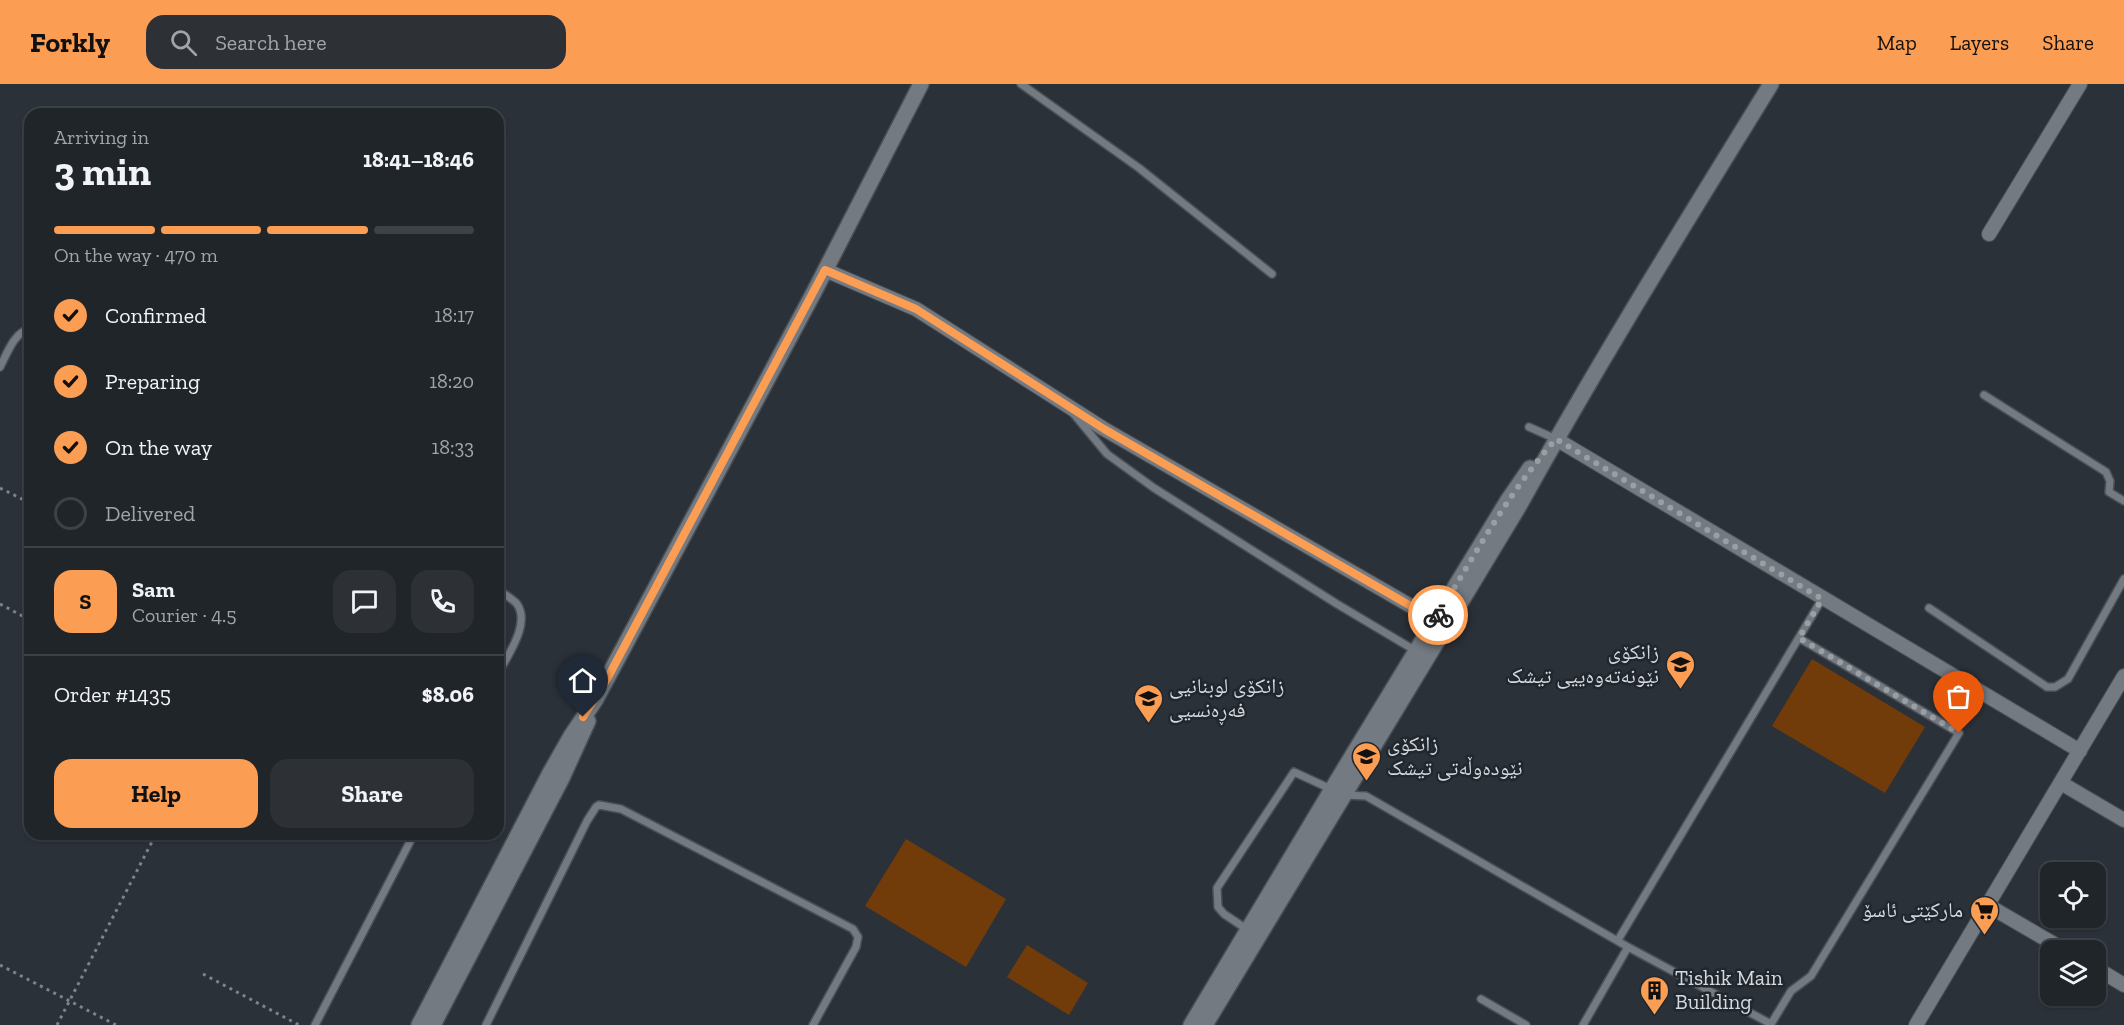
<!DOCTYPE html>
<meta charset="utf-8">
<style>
body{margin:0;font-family:"Zilla Slab","Noto Naskh Arabic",serif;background:#2d3136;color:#f1f3f6;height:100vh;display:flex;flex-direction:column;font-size:22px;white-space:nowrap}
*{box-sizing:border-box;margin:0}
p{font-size:20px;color:#a2a5a8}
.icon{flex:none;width:33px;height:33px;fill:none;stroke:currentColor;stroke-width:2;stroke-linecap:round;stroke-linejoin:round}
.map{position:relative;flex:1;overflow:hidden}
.drawer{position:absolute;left:24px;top:24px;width:480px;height:732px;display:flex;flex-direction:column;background:#20252a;border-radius:18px;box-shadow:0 2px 4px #0004,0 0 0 2px #3d4247}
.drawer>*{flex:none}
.controls{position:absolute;left:2040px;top:778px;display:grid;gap:12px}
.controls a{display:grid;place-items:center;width:66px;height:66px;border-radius:12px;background:#20252a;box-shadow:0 2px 4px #0004,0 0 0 2px #3d4247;font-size:30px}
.pin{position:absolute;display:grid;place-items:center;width:51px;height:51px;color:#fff;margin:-62px -26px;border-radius:50% 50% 50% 0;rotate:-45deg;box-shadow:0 0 6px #0007}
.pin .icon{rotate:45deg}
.courier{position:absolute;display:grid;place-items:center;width:60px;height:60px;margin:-30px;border:4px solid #fc9d54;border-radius:50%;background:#fff;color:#222;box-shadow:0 2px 8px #0007}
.head em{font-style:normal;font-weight:800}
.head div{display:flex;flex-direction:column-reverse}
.head{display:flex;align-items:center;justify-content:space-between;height:102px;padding:0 30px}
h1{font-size:39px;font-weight:800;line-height:45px}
.bar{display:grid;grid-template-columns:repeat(4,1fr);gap:9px 6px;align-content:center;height:72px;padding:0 30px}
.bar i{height:8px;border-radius:4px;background:#3d4247}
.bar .active{background:#fc9d54}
.bar p{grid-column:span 4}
.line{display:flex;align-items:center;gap:15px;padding:0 30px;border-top:2px solid #3d4247}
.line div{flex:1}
.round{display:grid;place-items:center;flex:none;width:63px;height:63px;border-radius:18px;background:#2d3136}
ol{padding:0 30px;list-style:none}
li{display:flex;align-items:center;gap:18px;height:66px}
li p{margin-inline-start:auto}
li .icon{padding:6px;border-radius:50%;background:#fc9d54;color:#111;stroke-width:4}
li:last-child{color:#a2a5a8}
li i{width:33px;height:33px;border:3px solid #3d4247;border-radius:50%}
.primary-button{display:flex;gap:12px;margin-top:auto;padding:12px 30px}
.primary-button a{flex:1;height:69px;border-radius:18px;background:#fc9d54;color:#111;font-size:24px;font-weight:800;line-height:69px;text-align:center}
.primary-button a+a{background:#2d3136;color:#f1f3f6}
header{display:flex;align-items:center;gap:36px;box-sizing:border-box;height:84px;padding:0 30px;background:#fc9d54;color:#111}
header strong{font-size:28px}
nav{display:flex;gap:33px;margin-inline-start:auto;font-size:21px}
.search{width:420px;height:54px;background:#2d3136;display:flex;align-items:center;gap:15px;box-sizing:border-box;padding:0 21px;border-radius:18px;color:#a2a5a8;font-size:22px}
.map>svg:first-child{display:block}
.green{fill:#723c0a}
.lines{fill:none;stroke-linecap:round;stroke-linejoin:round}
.service-casing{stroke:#4a4f54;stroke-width:10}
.minor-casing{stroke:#4a4f54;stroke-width:16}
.tertiary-casing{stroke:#4a4f54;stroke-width:18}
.path{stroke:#7e8388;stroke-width:3;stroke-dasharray:3 4.5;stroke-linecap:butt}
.service{stroke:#737a82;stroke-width:7}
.minor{stroke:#737a82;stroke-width:14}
.tertiary{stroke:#737a82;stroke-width:15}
.done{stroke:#9a9fa4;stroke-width:6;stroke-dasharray:0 10.8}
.route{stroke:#fc9d54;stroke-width:8}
.labels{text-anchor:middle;stroke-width:5;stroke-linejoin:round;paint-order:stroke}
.poi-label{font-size:21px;fill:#d6dade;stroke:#21272e;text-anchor:start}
</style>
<header>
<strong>Forkly</strong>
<div class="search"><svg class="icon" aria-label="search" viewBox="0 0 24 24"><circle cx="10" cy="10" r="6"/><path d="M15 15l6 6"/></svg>Search here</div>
<nav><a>Map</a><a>Layers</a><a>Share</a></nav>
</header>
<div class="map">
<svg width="2124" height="941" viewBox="0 0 2124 941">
<rect width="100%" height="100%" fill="#2b3138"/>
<path class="green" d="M1812 575 1925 643 1885 709 1772 642Z
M906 755 1006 815 966 883 865 822Z
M1027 861 1088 899 1069 931 1007 893Z"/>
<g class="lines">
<defs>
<path id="service" d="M1021 0 1139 84 1272 190
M0 283C7 270 14 248 30 245
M1984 311 2106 388 2110 397 2109 408 2124 417
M1073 329 1107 370 1154 404 1337 520 1416 567
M1529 343 1556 355
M498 506C504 510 513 515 517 520 531 540 507 572 498 590
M1929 524 2047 603H2055L2068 595 2124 495
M1344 711 1366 712 1628 863 1771 940 1791 907 1811 892 1959 649 1799 554
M1248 846 1224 830 1218 823 1217 804 1294 688 1331 705
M1618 856 1822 515
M1481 915 1526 941
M315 941 414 750
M486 941 587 737 596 723 599 721 621 725 853 845 858 853 856 863 813 941
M1583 941 1628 863"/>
<path id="minor" d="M1989 150 2080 0
M825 186 916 225 1104 345 1435 536
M1556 355 2080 667
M2061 699 2124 736
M1987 821 2066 867
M2096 884 2124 901
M1916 941 2124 592"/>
<path id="tertiary" d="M419 941 550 689 571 652 596 615 813 210 921 0
M433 941 562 694 588 637
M1191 941 1332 705 1508 416 1530 384
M1205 941 1519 422C1598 279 1685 140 1771 0"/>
</defs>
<use href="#service" class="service-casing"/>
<use href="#minor" class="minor-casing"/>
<use href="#tertiary" class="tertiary-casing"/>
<path class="path" d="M0 404 30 419
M0 520 30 536
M0 881 116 941
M203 890 299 941
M57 941 156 750"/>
<use href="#service" class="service"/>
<use href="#minor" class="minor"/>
<use href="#tertiary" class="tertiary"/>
</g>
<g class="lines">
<path class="done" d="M1438 531C1475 470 1509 408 1556 355L1822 515 1799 554 1959 649"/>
<path class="route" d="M583 633 607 595 825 186 916 225 1104 345 1435 536 1438 531"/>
</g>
<defs>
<symbol id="university-pin" viewBox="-11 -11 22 30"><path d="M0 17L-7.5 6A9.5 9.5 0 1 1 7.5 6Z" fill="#fc9d54" stroke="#21272e"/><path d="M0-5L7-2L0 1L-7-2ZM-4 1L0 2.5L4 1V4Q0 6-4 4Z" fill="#111"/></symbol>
<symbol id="supermarket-pin" viewBox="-11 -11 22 30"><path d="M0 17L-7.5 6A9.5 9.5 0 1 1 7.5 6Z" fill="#fc9d54" stroke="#21272e"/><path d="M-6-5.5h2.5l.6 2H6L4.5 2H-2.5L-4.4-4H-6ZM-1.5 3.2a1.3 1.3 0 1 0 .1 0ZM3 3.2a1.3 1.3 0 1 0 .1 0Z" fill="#111"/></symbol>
<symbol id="building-pin" viewBox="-11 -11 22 30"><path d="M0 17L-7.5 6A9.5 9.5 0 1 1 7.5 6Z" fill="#fc9d54" stroke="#21272e"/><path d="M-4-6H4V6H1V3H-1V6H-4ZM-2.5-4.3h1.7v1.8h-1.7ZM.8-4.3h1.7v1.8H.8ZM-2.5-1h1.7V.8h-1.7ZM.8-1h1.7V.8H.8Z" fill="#111"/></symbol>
</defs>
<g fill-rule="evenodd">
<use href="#university-pin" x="1664" y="564" width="33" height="45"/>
<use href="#university-pin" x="1132" y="598" width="33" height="45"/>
<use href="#university-pin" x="1350" y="656" width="33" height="45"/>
<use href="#supermarket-pin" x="1968" y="810" width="33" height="45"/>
<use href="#building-pin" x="1638" y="890" width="33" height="45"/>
</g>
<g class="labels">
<g class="poi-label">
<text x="1659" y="575" text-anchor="end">زانکۆی<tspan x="1659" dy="24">نێونەتەوەییی تیشک</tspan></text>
<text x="1169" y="609">زانکۆی لوبنانیی<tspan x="1169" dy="24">فەڕەنسیی</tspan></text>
<text x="1387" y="667">زانکۆی<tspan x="1387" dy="24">نێودەوڵەتی تیشک</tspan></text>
<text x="1963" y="833" text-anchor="end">مارکێتی ئاسۆ</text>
<text x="1675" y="901">Tishik Main<tspan x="1675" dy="24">Building</tspan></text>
</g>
</g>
</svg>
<div class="controls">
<a><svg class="icon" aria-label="locate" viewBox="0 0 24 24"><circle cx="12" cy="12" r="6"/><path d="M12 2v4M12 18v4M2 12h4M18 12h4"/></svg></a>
<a><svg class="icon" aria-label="layers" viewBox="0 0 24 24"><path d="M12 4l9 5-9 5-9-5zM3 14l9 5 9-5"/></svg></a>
</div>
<div class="pin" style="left:1959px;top:649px;background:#ea580c"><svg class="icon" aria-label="bag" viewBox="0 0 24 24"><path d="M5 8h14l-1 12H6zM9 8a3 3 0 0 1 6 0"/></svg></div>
<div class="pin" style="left:583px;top:633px;background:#1f2937"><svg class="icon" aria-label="home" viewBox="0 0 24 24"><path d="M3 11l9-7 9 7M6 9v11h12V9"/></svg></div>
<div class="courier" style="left:1438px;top:531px"><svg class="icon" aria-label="bike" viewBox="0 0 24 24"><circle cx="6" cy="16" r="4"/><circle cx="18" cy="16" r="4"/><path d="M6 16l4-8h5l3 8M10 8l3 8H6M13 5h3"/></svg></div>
<section class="drawer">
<div class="head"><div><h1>3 min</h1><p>Arriving in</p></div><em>18:41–18:46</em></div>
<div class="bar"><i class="active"></i><i class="active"></i><i class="active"></i><i></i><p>On the way · 470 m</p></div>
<ol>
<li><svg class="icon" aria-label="check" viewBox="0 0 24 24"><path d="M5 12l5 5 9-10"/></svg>Confirmed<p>18:17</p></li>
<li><svg class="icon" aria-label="check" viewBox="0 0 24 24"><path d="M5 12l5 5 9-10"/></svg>Preparing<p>18:20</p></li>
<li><svg class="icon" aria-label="check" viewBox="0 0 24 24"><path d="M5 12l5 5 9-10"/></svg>On the way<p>18:33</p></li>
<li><i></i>Delivered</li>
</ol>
<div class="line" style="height:108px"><b class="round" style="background:#fc9d54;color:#111">S</b><div><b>Sam</b><p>Courier · 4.5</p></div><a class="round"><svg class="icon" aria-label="chat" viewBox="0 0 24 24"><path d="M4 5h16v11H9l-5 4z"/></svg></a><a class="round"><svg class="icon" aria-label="phone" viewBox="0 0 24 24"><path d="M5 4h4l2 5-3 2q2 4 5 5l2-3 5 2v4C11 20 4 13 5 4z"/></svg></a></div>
<div class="line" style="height:78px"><div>Order #1435</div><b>$8.06</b></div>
<div class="primary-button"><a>Help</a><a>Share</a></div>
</section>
</div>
